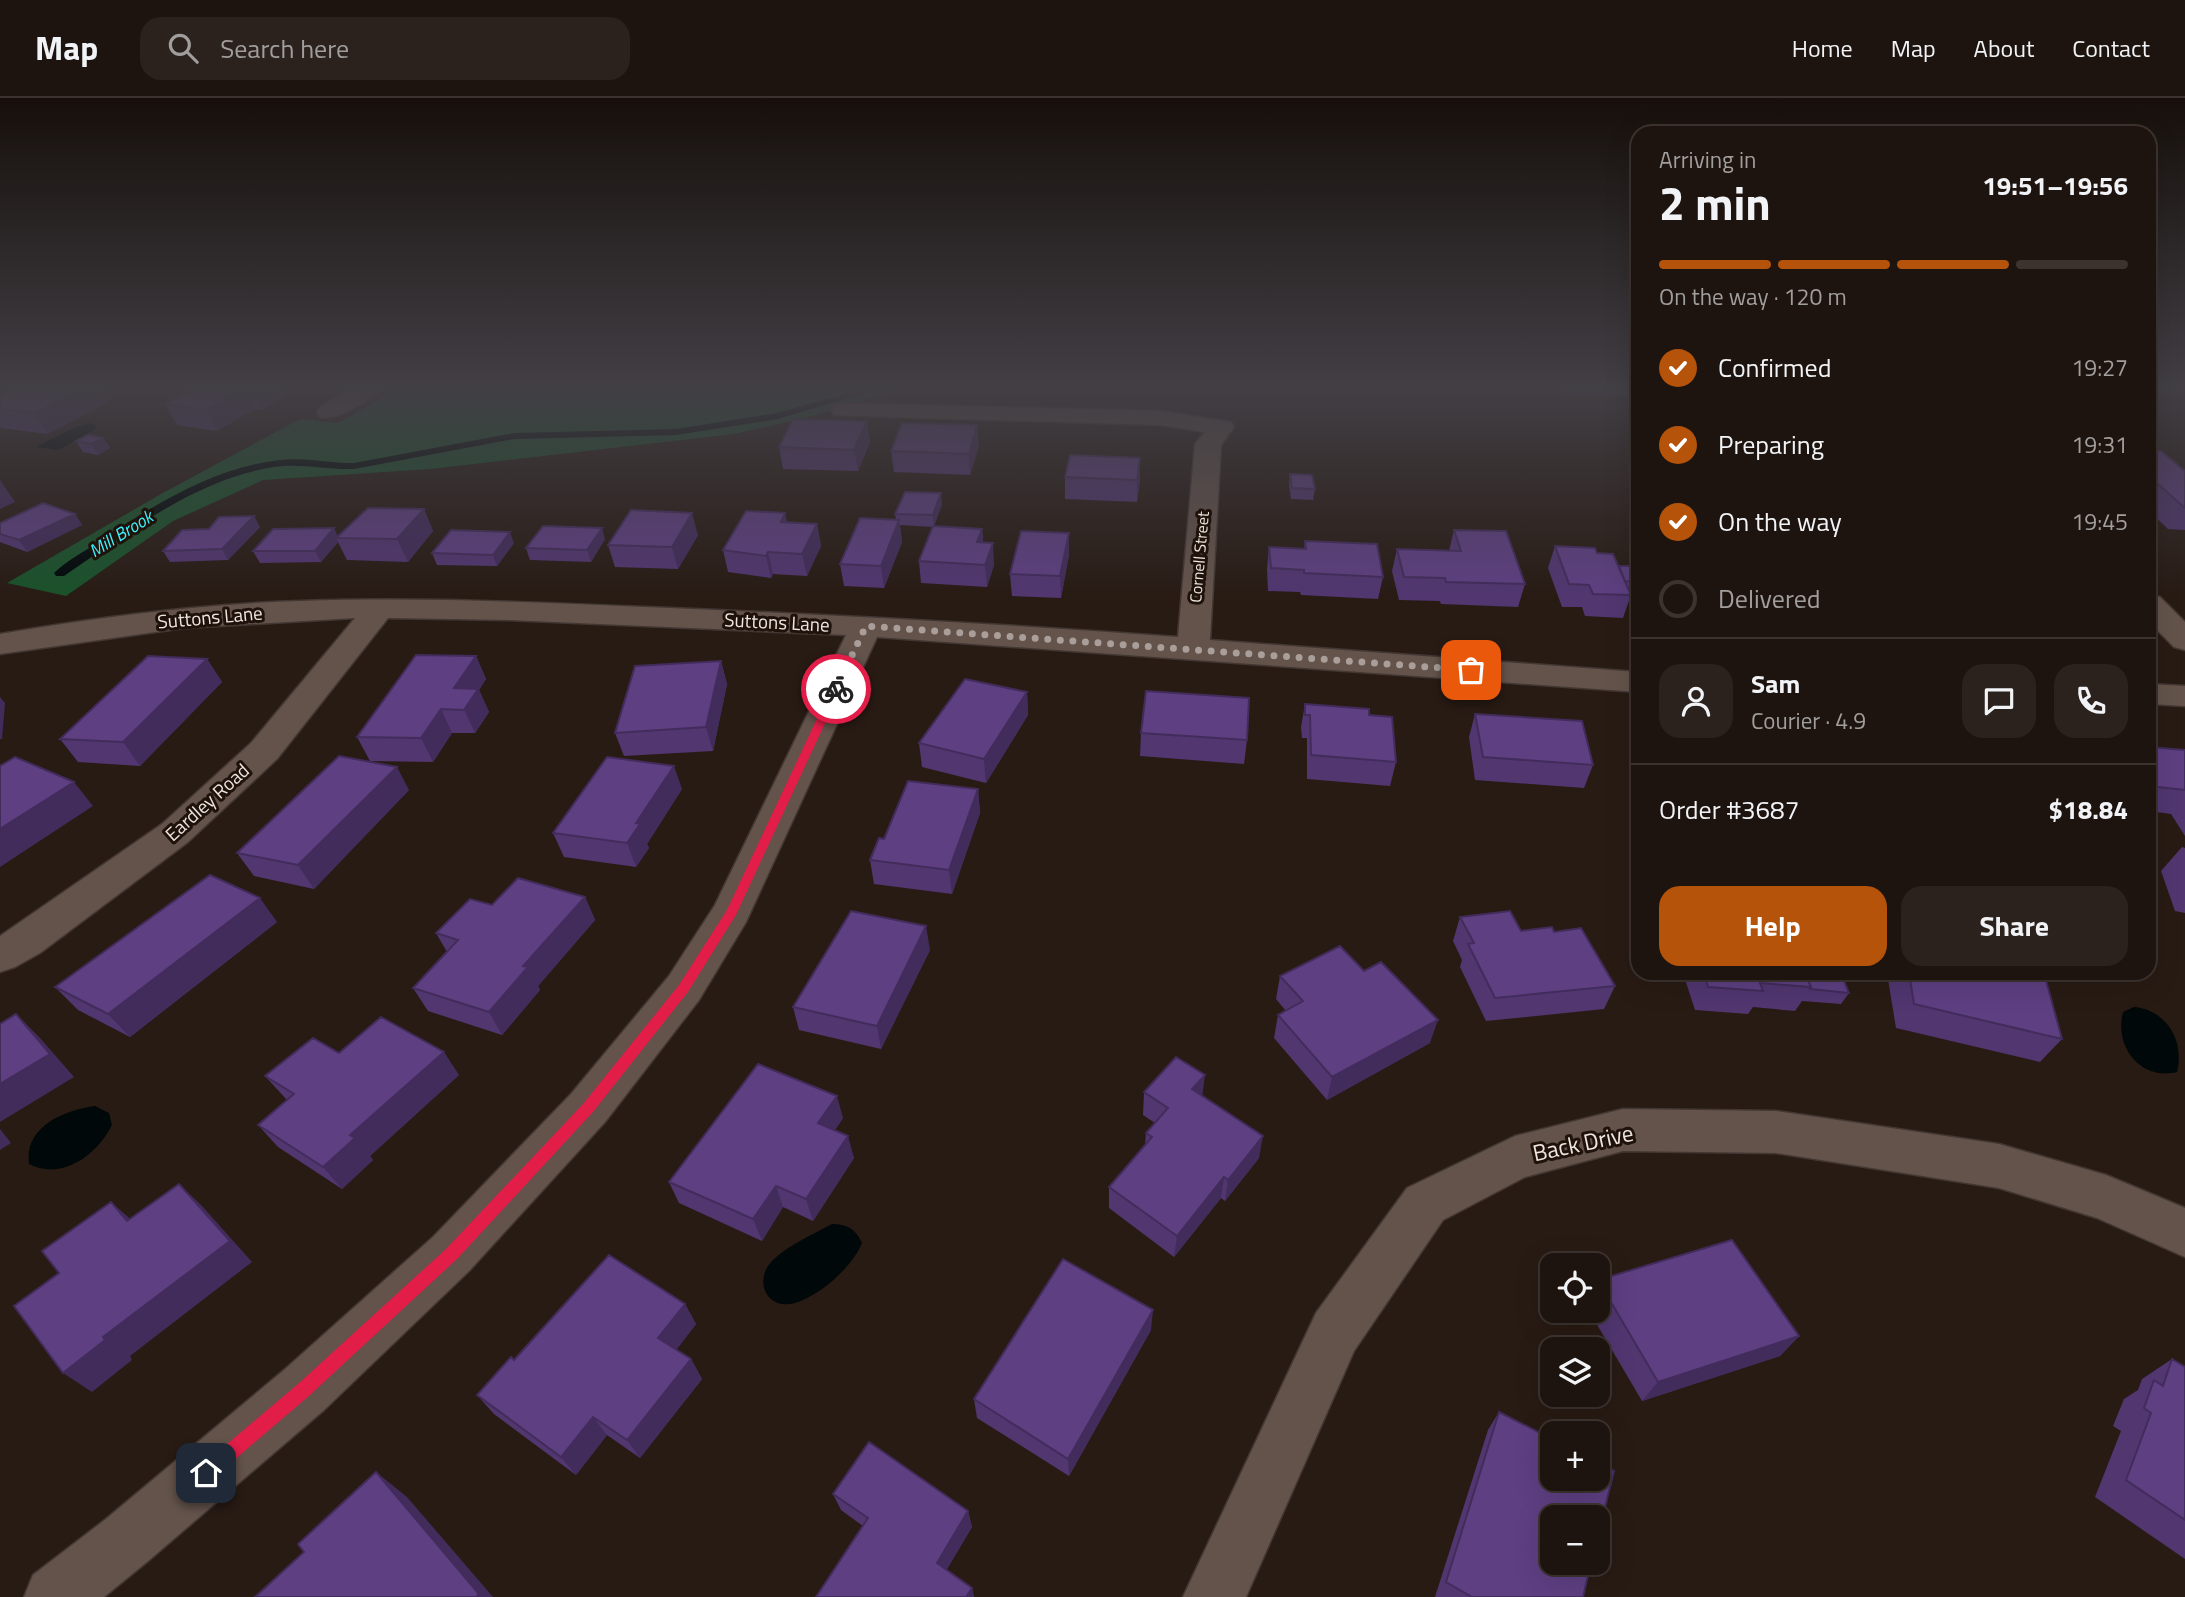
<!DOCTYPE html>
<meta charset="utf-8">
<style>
body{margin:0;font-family:"Titillium Web",sans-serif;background:#2b211d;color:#f1f3f6;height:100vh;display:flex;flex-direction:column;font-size:26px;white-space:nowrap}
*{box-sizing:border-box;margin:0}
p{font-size:23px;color:#a19e9e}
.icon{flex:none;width:38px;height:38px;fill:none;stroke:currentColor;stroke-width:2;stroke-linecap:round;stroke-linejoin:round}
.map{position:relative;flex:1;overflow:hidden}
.sheet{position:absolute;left:1631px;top:28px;width:525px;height:854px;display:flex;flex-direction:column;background:#1e140f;border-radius:21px;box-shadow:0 7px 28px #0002,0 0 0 2px #3c332f}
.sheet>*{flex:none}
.controls{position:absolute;left:1540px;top:1155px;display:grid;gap:14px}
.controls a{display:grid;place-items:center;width:70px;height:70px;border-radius:14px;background:#1e140f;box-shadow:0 7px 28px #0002,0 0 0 2px #3c332f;font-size:35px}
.pin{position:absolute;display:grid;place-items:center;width:60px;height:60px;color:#fff;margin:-30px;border-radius:14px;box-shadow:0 4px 10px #0006}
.courier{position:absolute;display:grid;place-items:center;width:70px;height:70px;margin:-35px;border:5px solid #e11d48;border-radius:50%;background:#fff;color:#222;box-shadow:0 2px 9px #0007}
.summary em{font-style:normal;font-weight:700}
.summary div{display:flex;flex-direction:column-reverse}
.summary{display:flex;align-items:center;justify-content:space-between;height:119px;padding:0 28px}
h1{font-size:46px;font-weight:700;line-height:52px}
.bar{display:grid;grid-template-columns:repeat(4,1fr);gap:10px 7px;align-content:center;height:84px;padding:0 28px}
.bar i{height:9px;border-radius:5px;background:#3c332f}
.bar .on{background:#b45309}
.bar p{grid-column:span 4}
.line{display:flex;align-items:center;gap:18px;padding:0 28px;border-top:2px solid #3c332f}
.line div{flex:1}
.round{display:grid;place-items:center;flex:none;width:74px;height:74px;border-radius:21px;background:#2b211d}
ol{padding:0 28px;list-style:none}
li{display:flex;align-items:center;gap:21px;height:77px}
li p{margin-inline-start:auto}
li .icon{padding:7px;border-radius:50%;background:#b45309;color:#fff;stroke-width:4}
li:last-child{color:#a19e9e}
li i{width:38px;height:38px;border:4px solid #3c332f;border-radius:50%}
.action{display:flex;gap:14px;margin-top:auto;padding:14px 28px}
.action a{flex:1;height:80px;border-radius:21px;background:#b45309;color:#fff;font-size:28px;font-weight:700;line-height:80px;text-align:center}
.action a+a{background:#2b211d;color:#f1f3f6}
header{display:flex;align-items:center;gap:42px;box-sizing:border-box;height:98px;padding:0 35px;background:#1e140f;border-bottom:2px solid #3c332f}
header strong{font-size:33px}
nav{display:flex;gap:38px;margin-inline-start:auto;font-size:24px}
.search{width:490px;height:63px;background:#2b211d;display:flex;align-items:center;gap:18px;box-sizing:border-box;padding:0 24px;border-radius:21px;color:#a19e9e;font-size:26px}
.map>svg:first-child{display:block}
.forest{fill:#1a522b}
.water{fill:#000809}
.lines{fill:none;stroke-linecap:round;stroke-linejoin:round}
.stream{fill:#000809;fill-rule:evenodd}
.minor-casing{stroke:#423733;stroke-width:3}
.minor{fill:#63534b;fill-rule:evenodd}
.wall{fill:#513670}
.shaded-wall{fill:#422c5b}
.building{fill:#5e3f82;stroke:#422c5b;stroke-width:2}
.route{fill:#e11d48}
.done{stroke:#a99e99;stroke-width:7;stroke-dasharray:0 12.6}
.labels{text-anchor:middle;stroke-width:6;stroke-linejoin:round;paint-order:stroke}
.far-street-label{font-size:16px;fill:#eee5e0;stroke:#1f120b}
.far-water-label{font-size:18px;font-style:italic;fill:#3bf3fe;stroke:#1f120b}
.street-label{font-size:19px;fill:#eee5e0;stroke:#1f120b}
.near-street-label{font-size:23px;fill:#eee5e0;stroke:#1f120b}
</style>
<header>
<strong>Map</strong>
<div class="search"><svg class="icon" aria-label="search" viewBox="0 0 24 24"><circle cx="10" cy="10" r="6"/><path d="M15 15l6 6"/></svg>Search here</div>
<nav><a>Home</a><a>Map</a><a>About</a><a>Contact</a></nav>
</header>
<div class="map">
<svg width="2185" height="1499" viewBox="0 0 2185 1499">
<rect width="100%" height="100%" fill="#281b14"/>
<path class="forest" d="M401 289H590L602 297 623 289H907L816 317 735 336 430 371 263 382 173 423 66 498 7 485 161 396 300 321 338 325Z"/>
<path class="water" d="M89 325 97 327 94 329 96 331 58 352 36 349 73 330Z
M2134 909C2166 912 2185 942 2177 974 2140 983 2114 948 2123 914Z
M95 1008 109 1015 112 1027C97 1057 62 1083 29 1066 24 1028 65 1012 95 1008Z
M832 1126C847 1126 856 1131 862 1145 853 1168 820 1198 795 1205 767 1213 753 1183 772 1163 788 1147 812 1137 832 1126Z"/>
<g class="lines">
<path class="stream" d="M869 289H886L778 321 676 337 514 341 354 371C326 372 301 365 274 369 196 381 127 435 64 478H56L54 475C66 463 84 454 98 444 151 409 209 372 273 363 301 358 326 365 354 365L514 335 676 331 777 315Z"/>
<defs>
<path id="minor" d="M352 289H381C371 303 336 323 320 319L317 314 320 309Z
M843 305 1160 313 1231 324 1234 329 1221 347 1210 542 1638 574V594L877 539 746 824 699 902 605 1024 469 1173 324 1312 148 1463 104 1499H24L33 1477 106 1421 284 1272 433 1139 571 996 669 878 715 807 846 537 509 522 388 520 277 661 188 744 40 855 15 869 0 874V838L162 726 251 645 355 520 184 530 0 556V536C99 519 200 506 301 503 415 499 530 504 645 509 823 516 1000 526 1178 539L1195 346 1205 334 1160 327 834 317 831 312 834 307Z
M2149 497 2160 499 2185 524V552L2174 549 2149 524Z
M2149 586 2185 588V608L2149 606Z
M1623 1011 1776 1013 1999 1046 2106 1077 2185 1110V1159L2097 1120 1999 1090 1776 1055 1623 1053 1525 1079 1443 1122 1354 1253 1246 1499H1183L1316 1215 1407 1090 1515 1038Z"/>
</defs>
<use href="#minor" class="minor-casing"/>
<use href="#minor" class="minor"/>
</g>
<path class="wall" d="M28 289H99L108 304 48 336 0 330V297L20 293Z
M196 289H279L284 299 261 312 255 311 217 333 177 327 165 306Z
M1562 289H1638V299L1566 297Z
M867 323 870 344 858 373 783 371 779 349Z
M977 327 979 348 970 377 894 374 891 353Z
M103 340 110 350 98 357 83 354 76 343Z
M2149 353 2185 373V432L2168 431 2149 413Z
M1140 360V382L1137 404 1065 401V379Z
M1290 376 1315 391 1313 402 1291 401 1289 387Z
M942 406 934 428 982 431 983 444 994 467 987 489 921 485 919 463 933 429 900 427 902 444 884 490 844 488 840 466 896 422 895 416Z
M424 411 433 433 408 464 347 462 338 444 321 464 260 465 253 453 338 438Z
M75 416 82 427 27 454 0 444V425Z
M787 424 817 426 821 448 807 478 773 476 771 480 728 474 723 452Z
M260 429 228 462 170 464 163 453Z
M1454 432 1525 486 1518 509 1441 506 1440 503 1399 502 1392 473 1397 451 1449 453Z
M1069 435V457L1061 500 1012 498 1010 476Z
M698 437 678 471 615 469 608 447Z
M605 441 591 464 530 462 526 450Z
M1305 443 1383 479 1378 501 1301 497 1300 494 1268 493 1267 471 1269 449 1304 451Z
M514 445 497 468 437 467 432 455Z
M1555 448 1597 455 1638 482V486L1635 495H1630L1631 497 1623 520 1585 518 1582 509H1562L1548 470Z
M476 558 486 581 479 592 489 614 475 635H452L433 664 370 663 357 639Z
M207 561 222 584 140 668 78 664 60 641Z
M721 563 727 586 713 653 624 658 615 635Z
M1027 594 1028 617 986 685 922 669 919 645Z
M1305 606 1396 664 1390 688 1307 681V640H1302L1301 629Z
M1475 616 1593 667 1584 690 1475 682 1469 639Z
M1638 631V681L1629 652Z
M1141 635 1247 642 1244 666 1140 658Z
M2149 649 2185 652V738L2171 716 2149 713Z
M682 691 647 746 649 750 636 769 564 759 553 735Z
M978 691 980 715 952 796 874 786 870 762 884 741Z
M409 692 314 791 254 778 237 755Z
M2182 749 2185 750V815L2175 813 2161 773Z
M585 799 595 822 538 888 540 892 502 937 428 913 413 890 447 854 436 835 492 807Z
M1460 819 1521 833 1554 834 1615 888 1604 911 1486 923 1460 869 1462 862 1453 843Z
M277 824 130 939 78 912 55 889Z
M930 852 881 951 799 932 793 909Z
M1683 875H1841L1849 895 1841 906 1802 903 1795 913 1753 909 1748 916 1695 912Z
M1887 875H2044L2062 941 2040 964 1896 930Z
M1280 878 1430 945 1327 1002 1274 940 1278 917 1286 913 1276 901Z
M339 955 459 977 370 1058 373 1062 342 1091 278 1049 258 1027 287 1002 265 978Z
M1144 994 1202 999 1259 1060 1225 1103 1221 1100 1174 1159 1109 1110V1089L1145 1047 1146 1035 1155 1025 1143 1017Z
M843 1020 835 1032 854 1060 813 1123 783 1109 762 1143 679 1105 669 1084Z
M1598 1182 1799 1238 1780 1258 1642 1303 1589 1213H1598Z
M685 1206 696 1226 676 1252 691 1261 702 1281 640 1360 607 1337 576 1377 494 1316 477 1297 514 1262Z
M1151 1232 1069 1378 977 1320 974 1301Z
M2172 1261 2185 1269V1461L2095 1399 2121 1333 2113 1328 2124 1301 2138 1292 2142 1281Z
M1499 1314 1583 1499H1435L1488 1332Z
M833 1396 968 1413 972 1429 946 1472 972 1490 974 1499H816L863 1428 841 1412Z"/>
<path class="shaded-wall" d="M85 289H99L108 304 48 336 35 315Z
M255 289H279L284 299 261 312 250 292Z
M244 291 255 311 217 333 206 312Z
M867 323 870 344 858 373 854 352Z
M977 327 979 348 970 377 969 356Z
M103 340 110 350 98 357 91 346Z
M1140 360V382L1137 404V382Z
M0 382 15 404 0 411Z
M941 395 942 406 934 429 933 417Z
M424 411 433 433 408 464 397 441Z
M692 415 698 437 678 471 672 449Z
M785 415 790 437 781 424Z
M75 416 82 427 27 454 19 442Z
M254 418 260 429 228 462 222 451Z
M899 422 902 444 884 490 881 468Z
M817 426 821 448 807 478 802 456Z
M334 430 339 440H336L338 444 321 464 315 453Z
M602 430 605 441 591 464 587 452Z
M982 431 984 453 977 444Z
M510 434 514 445 497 468 493 457Z
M1069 435V457L1061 500 1060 478Z
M993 445 994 467 987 489 985 467Z
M768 454 773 476 771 480 766 458Z
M476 558 486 581 479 592 489 614 475 635 454 590Z
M207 561 222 584 140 668 123 644Z
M721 563 727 586 713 653 706 629Z
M1027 594 1028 617 986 685 984 661Z
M0 599 5 605 2 641H0Z
M441 611 452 635 433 664 421 640Z
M674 668 682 691 647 746 649 750 636 769 627 745 636 725Z
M397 669 409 692 314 791 298 767Z
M74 684 93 708 0 769V731Z
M978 691 980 715 952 796 949 772Z
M585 799 595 822 538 888 540 892 502 937 489 914 523 868Z
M260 800 277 824 130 939 108 916Z
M926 828 930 852 881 951 877 928Z
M16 916 40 940 74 979 0 1024V986Z
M1438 922 1430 945 1327 1002 1332 979Z
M444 954 459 977 370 1058 373 1062 342 1091 323 1069 350 1037Z
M1205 977 1202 1000 1192 991Z
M837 998 843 1020 824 1048 818 1025Z
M0 1031 11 1045 0 1052Z
M848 1038 854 1060 813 1123 806 1101Z
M1263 1038 1259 1060 1225 1103 1228 1082Z
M1224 1079 1221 1100 1174 1159 1177 1138Z
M179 1086 202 1108 252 1164 130 1258 132 1262 92 1294 63 1275 103 1239Z
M776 1088 783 1109 762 1143 753 1121Z
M111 1104 136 1126 127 1123Z
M685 1206 696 1226 670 1260 658 1240Z
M1153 1212 1151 1232 1069 1378 1068 1361Z
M1799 1238 1780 1258 1642 1303 1658 1284Z
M691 1261 702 1281 640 1360 627 1342Z
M593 1319 607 1337 576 1377 561 1359Z
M376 1374 407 1399 493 1499H476Z
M968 1413 972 1429 942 1480 937 1465Z
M972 1490 974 1499H966Z"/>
<path class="building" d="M28 289H85L35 315 0 311V297L10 292 20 293Z
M196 289H255L250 292 244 291 206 312 165 306Z
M793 321 867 323 854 352 779 349Z
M902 325 977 327 969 356 891 353Z
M88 337 103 340 91 346 76 343Z
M2149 353H2161L2185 373V410L2149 378Z
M1070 357 1140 360 1137 382 1065 379Z
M1290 376 1312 377 1315 391 1292 390Z
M905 394 941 395 933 417 895 416Z
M43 405 75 416 19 442 0 436V425Z
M368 410 424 411 397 441 336 440Z
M631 412 692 415 672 449 608 447Z
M746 413 785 415 781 424 817 426 802 456 768 454 766 458 723 452Z
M254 418 222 451 163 453 182 432 209 431 219 419Z
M860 420 899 422 881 468 840 466Z
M543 428 602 430 587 452 526 450Z
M933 428 982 431 977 444 993 445 985 467 919 463Z
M334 430 315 453H253L273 431Z
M451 432 510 434 493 457 432 455Z
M1454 432 1506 433 1525 486 1446 484 1445 480 1404 479 1397 451 1461 453Z
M1021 433 1069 435 1060 478 1010 476Z
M1305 443 1377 446 1383 479 1304 475V472L1271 470 1269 449 1306 451Z
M1555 448 1595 450 1597 455 1613 456 1631 497 1593 496 1589 487 1569 486Z
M1619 468H1631L1638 484 1625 483Z
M416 557 476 558 454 590 478 591 464 612 441 611 421 640 357 639Z
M148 558 207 561 123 644 60 641Z
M721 563 706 629 615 635 635 568Z
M965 581 1027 594 984 661 919 645Z
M1146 593 1249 600 1247 642 1141 635Z
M1305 606 1369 611V617L1392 619 1396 664 1311 657 1310 617H1305Z
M1475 616 1582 623 1593 667 1483 659Z
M2149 649 2185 652V692L2149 688Z
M339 658 397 669 298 767 237 755Z
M15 659 74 684 0 731V668Z
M607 659 674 668 636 725 640 726 627 745 553 735Z
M908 683 978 691 949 772 870 762 879 740 884 741Z
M210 777 260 800 108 916 55 889Z
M518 780 585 799 523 868 528 869 489 914 413 890 458 842 436 835 470 801 492 807Z
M851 813 926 828 877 928 793 909Z
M1510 813 1521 833 1552 829 1554 834 1581 830 1615 888 1495 900 1468 846 1474 845 1460 819Z
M1340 848 1364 873 1381 864 1438 922 1332 979 1278 917 1303 903 1280 878Z
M1704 875H1805L1811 889 1760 885 1763 893 1708 889Z
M1805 875H1841L1849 895 1810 891 1811 889Z
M1909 875H2044L2062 941 1914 906Z
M16 916 50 956 0 986V926Z
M381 919 444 954 350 1037 355 1040 323 1069 258 1027 294 996 265 978 313 940 339 955Z
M1176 959 1205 977 1192 991 1263 1038 1228 1082 1224 1079 1177 1138 1109 1089 1152 1039 1146 1035 1168 1010 1144 994Z
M758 966 837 998 818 1025 848 1038 806 1101 776 1088 753 1121 669 1084Z
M179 1086 230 1143 103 1239 105 1242 63 1275 14 1208 59 1175 42 1153 111 1104 127 1123Z
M1732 1142 1799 1238 1658 1284 1598 1182Z
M609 1157 685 1206 658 1240 691 1261 627 1342 593 1319 561 1359 477 1297 511 1259 514 1262Z
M1063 1161 1153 1212 1068 1361 974 1301Z
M2172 1261 2185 1269V1422L2126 1382 2151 1315 2144 1310 2154 1282 2163 1288Z
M1499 1314 1552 1341V1381H1598V1365L1614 1373 1598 1438V1419H1552V1465H1591L1583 1499H1472L1446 1484Z
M869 1344 968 1413 937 1465 972 1490 966 1499H816L868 1420 833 1396Z
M376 1374 479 1496 476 1499H255L304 1454 298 1446Z"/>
<linearGradient id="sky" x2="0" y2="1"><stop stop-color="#160f0b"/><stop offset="0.58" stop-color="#423f45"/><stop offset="1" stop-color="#423f45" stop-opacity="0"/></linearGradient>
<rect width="2185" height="499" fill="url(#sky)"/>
<path class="route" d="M836 588 841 591 736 817 688 894 593 1014 457 1161 310 1297 212 1381 206 1384 200 1381 197 1375 200 1369 298 1286 446 1151 583 1006 679 887 727 812 831 591Z"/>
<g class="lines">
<path class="done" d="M836 591 866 528 1471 572"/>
</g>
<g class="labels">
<g class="far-street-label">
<text transform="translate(1199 459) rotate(-85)" y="6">Cornell Street</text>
</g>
<g class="far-water-label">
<text transform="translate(121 436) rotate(-32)" y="6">Mill Brook</text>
</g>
<g class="street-label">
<text transform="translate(210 519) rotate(-5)" y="7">Suttons Lane</text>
<text transform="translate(777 524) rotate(3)" y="7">Suttons Lane</text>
<text transform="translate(207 704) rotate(-42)" y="7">Eardley Road</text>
</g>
<g class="near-street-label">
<text transform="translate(1583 1045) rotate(-12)" y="8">Back Drive</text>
</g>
</g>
</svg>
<div class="controls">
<a><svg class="icon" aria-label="locate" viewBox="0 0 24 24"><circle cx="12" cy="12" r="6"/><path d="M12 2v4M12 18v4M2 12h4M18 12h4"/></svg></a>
<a><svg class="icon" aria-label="layers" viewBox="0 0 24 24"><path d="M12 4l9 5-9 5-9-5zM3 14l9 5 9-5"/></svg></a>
<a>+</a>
<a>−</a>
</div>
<div class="pin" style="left:1471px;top:572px;background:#ea580c"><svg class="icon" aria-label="bag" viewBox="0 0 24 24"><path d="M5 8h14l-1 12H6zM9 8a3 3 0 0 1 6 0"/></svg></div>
<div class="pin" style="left:206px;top:1375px;background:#1f2937"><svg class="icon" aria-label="home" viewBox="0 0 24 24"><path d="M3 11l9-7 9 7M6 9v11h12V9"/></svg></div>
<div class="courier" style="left:836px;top:591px"><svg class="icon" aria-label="bike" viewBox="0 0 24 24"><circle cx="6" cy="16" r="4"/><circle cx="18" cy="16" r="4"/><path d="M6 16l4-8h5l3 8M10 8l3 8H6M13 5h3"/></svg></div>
<section class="sheet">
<div class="summary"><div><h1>2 min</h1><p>Arriving in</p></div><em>19:51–19:56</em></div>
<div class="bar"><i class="on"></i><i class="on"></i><i class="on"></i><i></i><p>On the way · 120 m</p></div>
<ol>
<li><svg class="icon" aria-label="check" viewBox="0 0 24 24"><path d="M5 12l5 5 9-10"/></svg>Confirmed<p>19:27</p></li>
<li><svg class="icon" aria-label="check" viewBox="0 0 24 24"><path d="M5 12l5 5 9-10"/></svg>Preparing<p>19:31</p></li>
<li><svg class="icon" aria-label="check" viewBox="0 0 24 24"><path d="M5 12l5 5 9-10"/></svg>On the way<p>19:45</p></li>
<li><i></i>Delivered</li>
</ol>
<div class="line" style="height:126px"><a class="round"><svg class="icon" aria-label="person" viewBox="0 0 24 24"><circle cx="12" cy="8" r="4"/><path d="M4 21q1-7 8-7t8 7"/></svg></a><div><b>Sam</b><p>Courier · 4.9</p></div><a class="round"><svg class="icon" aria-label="chat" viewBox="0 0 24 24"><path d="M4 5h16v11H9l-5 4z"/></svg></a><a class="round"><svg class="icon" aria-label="phone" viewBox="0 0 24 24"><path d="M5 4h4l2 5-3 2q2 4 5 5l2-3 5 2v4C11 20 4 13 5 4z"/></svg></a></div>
<div class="line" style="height:91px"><div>Order #3687</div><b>$18.84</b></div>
<div class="action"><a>Help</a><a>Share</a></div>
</section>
</div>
